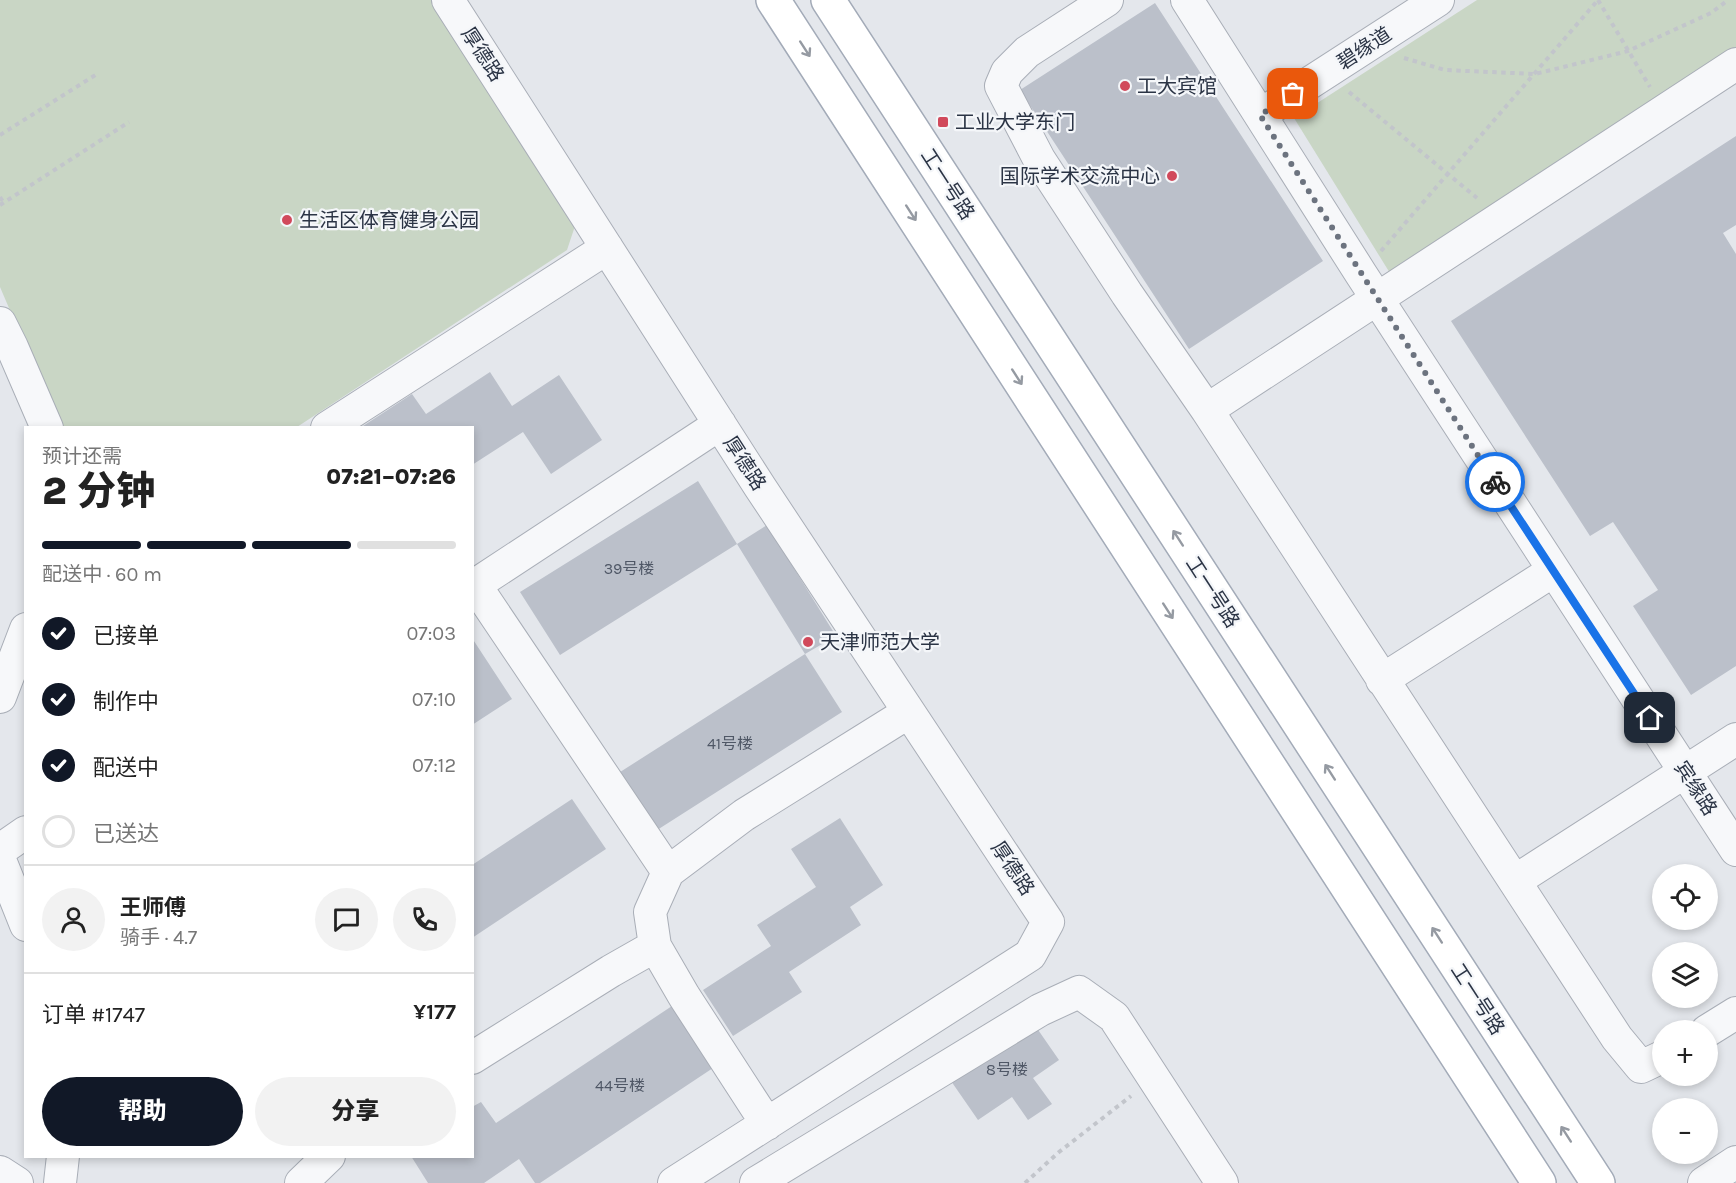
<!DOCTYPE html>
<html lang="zh">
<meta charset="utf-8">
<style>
body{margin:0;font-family:Karla,"Noto Sans SC",sans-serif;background:#f2f2f2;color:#222;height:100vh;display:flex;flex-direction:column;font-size:22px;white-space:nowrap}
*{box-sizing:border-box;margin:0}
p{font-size:20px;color:#767676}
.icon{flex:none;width:33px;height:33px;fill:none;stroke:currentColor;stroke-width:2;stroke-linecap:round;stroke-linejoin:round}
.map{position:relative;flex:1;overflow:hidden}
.drawer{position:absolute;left:24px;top:426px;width:450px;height:732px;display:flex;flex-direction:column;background:#fff;border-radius:0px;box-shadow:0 3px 9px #0003}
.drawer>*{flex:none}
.tools{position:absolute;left:1652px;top:864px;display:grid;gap:12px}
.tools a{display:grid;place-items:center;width:66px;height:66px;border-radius:50%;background:#fff;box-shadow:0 3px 9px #0003;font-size:30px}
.pin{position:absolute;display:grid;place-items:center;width:51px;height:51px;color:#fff;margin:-26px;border-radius:12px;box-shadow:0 3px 9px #0006}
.courier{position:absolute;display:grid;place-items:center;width:60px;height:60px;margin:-30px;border:4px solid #1a73e8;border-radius:50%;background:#fff;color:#222;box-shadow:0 2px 8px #0007}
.overview em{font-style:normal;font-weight:800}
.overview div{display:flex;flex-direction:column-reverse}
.overview{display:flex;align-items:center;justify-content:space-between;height:102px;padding:0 18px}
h1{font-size:39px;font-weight:800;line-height:45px}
.bar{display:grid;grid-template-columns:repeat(4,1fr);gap:9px 6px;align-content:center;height:72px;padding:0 18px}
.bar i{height:8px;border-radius:4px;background:#e0e0e0}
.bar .selected{background:#111827}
.bar p{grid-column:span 4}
.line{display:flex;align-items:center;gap:15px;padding:0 18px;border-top:2px solid #e0e0e0}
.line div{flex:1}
.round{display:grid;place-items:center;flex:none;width:63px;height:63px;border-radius:32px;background:#f2f2f2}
ol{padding:0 18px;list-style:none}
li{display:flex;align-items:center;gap:18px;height:66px}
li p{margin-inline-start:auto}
li .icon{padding:6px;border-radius:50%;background:#111827;color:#fff;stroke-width:4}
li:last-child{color:#767676}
li i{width:33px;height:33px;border:3px solid #e0e0e0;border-radius:50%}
.action{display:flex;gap:12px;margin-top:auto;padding:12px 18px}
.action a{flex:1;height:69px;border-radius:36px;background:#111827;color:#fff;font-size:24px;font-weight:800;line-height:69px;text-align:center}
.action a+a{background:#f2f2f2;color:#222}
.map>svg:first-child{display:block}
.green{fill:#c9d6c5}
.building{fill:#bbc0ca}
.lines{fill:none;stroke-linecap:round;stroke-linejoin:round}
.minor-casing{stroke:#a9aeb7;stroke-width:34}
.major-casing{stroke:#a3abb8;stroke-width:36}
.path{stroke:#c2c5cb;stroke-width:4;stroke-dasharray:4.5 4.5;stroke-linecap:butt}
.minor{stroke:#f7f8fa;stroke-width:32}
.major{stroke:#fff;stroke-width:33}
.oneway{stroke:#959aa2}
.done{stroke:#6c737f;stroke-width:6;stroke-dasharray:0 10.8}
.route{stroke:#1a73e8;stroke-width:8}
.poi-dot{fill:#d1495b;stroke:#f4f6f9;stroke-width:2}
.labels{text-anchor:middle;stroke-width:4.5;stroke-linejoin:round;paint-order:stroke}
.number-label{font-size:16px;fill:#4f5766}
.street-label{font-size:20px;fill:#2b3445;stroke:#f4f6f9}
.poi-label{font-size:20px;fill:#2b3445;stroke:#f4f6f9;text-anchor:start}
</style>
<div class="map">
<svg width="1736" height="1183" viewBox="0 0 1736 1183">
<rect width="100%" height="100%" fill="#e4e7ec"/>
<path class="green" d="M0 0H438L574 212V229L567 250 297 427H60L0 287Z
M1477 0H1736V48L1393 278 1294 118Z"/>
<path class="building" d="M1155 3 1323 261 1189 349 1020 90Z
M1736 136V225L1723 233 1736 254V666L1691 695 1633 606 1658 590 1613 522 1590 536 1451 321Z
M490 372 512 406 559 375 602 440 551 474 523 432 472 465V428H360L412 394 426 414Z
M698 481 737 544 560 655 520 592Z
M767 525 836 636 805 654 737 544Z
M472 638 512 699 472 725Z
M805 654 842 712 654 832 617 774Z
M572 799 606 849 472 938V865Z
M840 818 883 885 850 907 861 925 789 972 802 992 733 1036 703 990 771 946 757 925 816 887 791 849Z
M672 1006 713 1068 540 1183H535L519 1159 484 1183H428L411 1156H472V1107L481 1102 496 1123Z
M1034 1024 1059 1060 1033 1078 1052 1104 1028 1120 1012 1097 978 1120 951 1081Z"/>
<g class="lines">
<defs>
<path id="minor" d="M448 0 760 487 1048 922 1030 955 674 1183
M1107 0 1027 52 1007 72 1001 86 1039 159 1127 294 1207 410 1617 1038 1641 1067 1662 1057
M1187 0 1361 274 1736 850
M1260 115 1438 0
M0 323 12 347 47 428
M1207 410 1736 64
M327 428 607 248
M1382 680 1553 571
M0 697 26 629
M0 850 26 832
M0 860 26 925
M668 872 475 585 720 424
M1515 881 1736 739
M1707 1031 1736 1013
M472 1058 611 971 655 946
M767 1124 684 996 655 946 650 912 668 872 744 815 909 712
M0 1172 17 1183
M60 1183 63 1156
M301 1183 329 1156
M756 1183 1040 1010 1079 992 1114 1017 1222 1183
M1704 1183 1736 1162"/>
<path id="major" d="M773 0 1539 1183
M828 0 1598 1183"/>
</defs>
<use href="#minor" class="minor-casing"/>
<use href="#major" class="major-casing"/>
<path class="path" d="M1598 0 1650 87
M1404 58 1445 70 1535 74 1628 51 1711 13 1728 0
M1349 92 1477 198
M0 135 97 74
M0 197 4 203
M0 205 129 122
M1381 251 1598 0
M1025 1183 1059 1152 1131 1096"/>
<use href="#minor" class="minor"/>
<use href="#major" class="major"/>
</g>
<defs><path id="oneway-shaft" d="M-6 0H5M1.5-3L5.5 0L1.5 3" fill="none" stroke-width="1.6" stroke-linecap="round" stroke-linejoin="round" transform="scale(1.5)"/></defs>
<g class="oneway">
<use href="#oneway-shaft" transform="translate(805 49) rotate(57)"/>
<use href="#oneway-shaft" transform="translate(911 213) rotate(57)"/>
<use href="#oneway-shaft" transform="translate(1017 377) rotate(57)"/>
<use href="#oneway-shaft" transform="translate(1178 538) rotate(-123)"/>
<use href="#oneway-shaft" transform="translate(1168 611) rotate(57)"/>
<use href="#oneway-shaft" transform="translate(1330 772) rotate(-123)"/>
<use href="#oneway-shaft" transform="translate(1437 935) rotate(-123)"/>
<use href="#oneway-shaft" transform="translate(1566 1134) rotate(-123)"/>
</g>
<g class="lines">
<path class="done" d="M1293 94 1260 115 1495 482"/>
<path class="route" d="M1495 482 1650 718"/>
</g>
<g class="poi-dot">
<circle cx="1125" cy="86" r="6"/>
<rect x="937" y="116" width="12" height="12" rx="3"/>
<circle cx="1172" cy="176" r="6"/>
<circle cx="287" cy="220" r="6"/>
<circle cx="808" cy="642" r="6"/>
</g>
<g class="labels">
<g class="number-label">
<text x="629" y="574">39号楼</text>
<text x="730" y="749">41号楼</text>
<text x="1007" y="1075">8号楼</text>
<text x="620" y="1091">44号楼</text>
</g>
<g class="street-label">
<text transform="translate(1364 48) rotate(-33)" y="7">碧缘道</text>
<text transform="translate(483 54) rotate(57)" y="7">厚德路</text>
<text transform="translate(948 184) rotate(57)" y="7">工一号路</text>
<text transform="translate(745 463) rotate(57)" y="7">厚德路</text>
<text transform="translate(1213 592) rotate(57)" y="7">工一号路</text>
<text transform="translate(1696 788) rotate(57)" y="7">宾缘路</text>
<text transform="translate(1013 868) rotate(56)" y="7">厚德路</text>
<text transform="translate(1478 999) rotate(57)" y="7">工一号路</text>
</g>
<g class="poi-label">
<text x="1137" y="93">工大宾馆</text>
<text x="955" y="129">工业大学东门</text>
<text x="1160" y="183" text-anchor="end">国际学术交流中心</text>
<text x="299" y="227">生活区体育健身公园</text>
<text x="820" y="649">天津师范大学</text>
</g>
</g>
</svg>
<div class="tools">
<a><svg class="icon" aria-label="locate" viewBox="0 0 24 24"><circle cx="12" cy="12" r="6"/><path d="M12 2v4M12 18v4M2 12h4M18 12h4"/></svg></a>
<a><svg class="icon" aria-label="layers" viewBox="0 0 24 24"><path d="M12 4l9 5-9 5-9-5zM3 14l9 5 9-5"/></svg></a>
<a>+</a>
<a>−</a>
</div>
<div class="pin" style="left:1293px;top:94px;background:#ea580c"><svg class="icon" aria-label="bag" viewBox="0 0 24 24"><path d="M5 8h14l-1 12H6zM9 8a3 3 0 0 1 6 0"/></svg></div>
<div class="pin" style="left:1650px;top:718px;background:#1f2937"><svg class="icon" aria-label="home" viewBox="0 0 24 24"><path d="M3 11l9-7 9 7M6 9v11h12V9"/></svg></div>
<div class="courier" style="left:1495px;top:482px"><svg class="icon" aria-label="bike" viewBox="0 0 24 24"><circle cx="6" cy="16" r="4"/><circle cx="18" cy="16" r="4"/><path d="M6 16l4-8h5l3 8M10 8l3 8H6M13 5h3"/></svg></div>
<section class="drawer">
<div class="overview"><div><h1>2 分钟</h1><p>预计还需</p></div><em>07:21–07:26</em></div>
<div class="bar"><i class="selected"></i><i class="selected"></i><i class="selected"></i><i></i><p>配送中 · 60 m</p></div>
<ol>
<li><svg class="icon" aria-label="check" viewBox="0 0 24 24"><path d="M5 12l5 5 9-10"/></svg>已接单<p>07:03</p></li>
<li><svg class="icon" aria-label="check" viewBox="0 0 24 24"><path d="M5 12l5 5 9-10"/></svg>制作中<p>07:10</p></li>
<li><svg class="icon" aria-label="check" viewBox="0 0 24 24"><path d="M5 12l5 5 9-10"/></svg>配送中<p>07:12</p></li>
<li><i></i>已送达</li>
</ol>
<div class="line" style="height:108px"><a class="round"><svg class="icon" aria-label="person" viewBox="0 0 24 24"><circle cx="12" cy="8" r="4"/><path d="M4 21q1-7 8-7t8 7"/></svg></a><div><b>王师傅</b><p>骑手 · 4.7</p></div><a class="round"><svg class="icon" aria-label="chat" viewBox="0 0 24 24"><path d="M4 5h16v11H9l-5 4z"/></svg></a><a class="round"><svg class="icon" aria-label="phone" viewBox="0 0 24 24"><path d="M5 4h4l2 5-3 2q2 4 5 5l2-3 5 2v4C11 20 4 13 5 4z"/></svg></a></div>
<div class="line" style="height:78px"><div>订单 #1747</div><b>¥177</b></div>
<div class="action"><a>帮助</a><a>分享</a></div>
</section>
</div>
